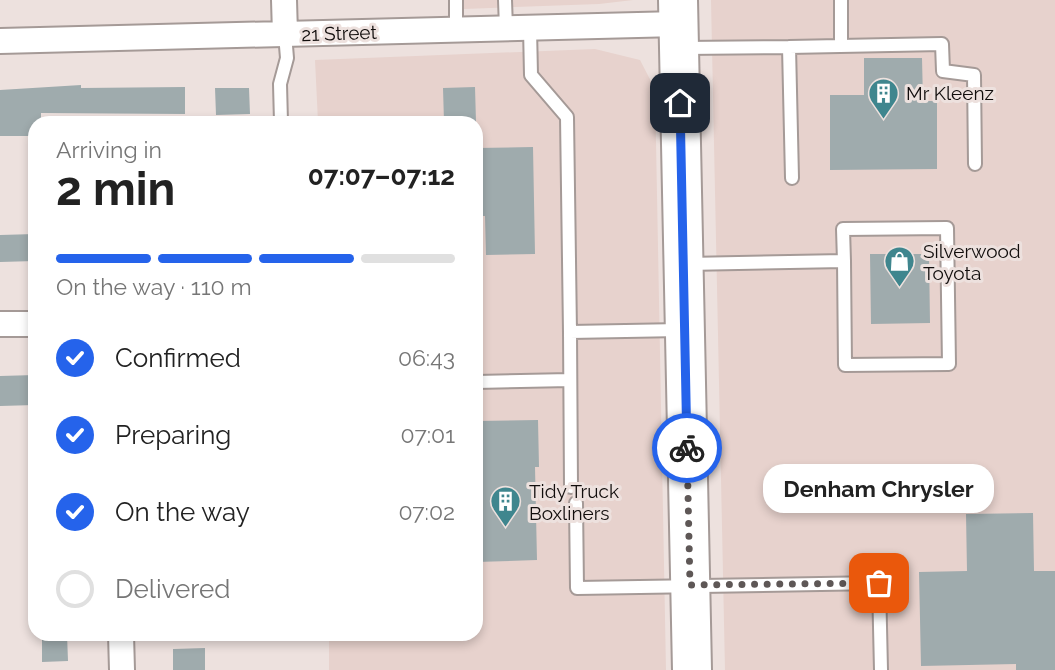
<!DOCTYPE html>
<meta charset="utf-8">
<style>
body{margin:0;font-family:Raleway,sans-serif;background:#f2f2f2;color:#222;height:100vh;display:flex;flex-direction:column;font-size:26px;white-space:nowrap}
*{box-sizing:border-box;margin:0}
p{font-size:23px;color:#767676}
.icon{flex:none;width:38px;height:38px;fill:none;stroke:currentColor;stroke-width:2;stroke-linecap:round;stroke-linejoin:round}
.map{position:relative;flex:1;overflow:hidden}
.sheet{position:absolute;left:28px;top:116px;width:455px;height:525px;display:flex;flex-direction:column;background:#fff;border-radius:21px;box-shadow:0 4px 10px #0003}
.sheet>*{flex:none}
.pin{position:absolute;display:grid;place-items:center;width:60px;height:60px;color:#fff;margin:-30px;border-radius:14px;box-shadow:0 4px 10px #0006}
.courier{position:absolute;display:grid;place-items:center;width:70px;height:70px;margin:-35px;border:5px solid #2563eb;border-radius:50%;background:#fff;color:#222;box-shadow:0 2px 9px #0007}
.bubble{position:absolute;height:49px;border-radius:21px;background:#fff;box-shadow:0 4px 10px #0003;font-size:23px;font-weight:700;line-height:49px;text-align:center}
.summary em{font-style:normal;font-weight:700}
.summary div{display:flex;flex-direction:column-reverse}
.summary{display:flex;align-items:center;justify-content:space-between;height:119px;padding:0 28px}
h1{font-size:46px;font-weight:700;line-height:52px}
.bar{display:grid;grid-template-columns:repeat(4,1fr);gap:10px 7px;align-content:center;height:84px;padding:0 28px}
.bar i{height:9px;border-radius:5px;background:#e0e0e0}
.bar .active{background:#2563eb}
.bar p{grid-column:span 4}
ol{padding:0 28px;list-style:none}
li{display:flex;align-items:center;gap:21px;height:77px}
li p{margin-inline-start:auto}
li .icon{padding:7px;border-radius:50%;background:#2563eb;color:#fff;stroke-width:4}
li:last-child{color:#767676}
li i{width:38px;height:38px;border:4px solid #e0e0e0;border-radius:50%}
.map>svg:first-child{display:block}
.built{fill:#e7d2cd}
.building{fill:#9fabad}
.lines{fill:none;stroke-linecap:round;stroke-linejoin:round}
.service-casing{stroke:#a59a97;stroke-width:16}
.minor-casing{stroke:#a59a97;stroke-width:28}
.primary-casing{stroke:#a59a97;stroke-width:42}
.service{stroke:#fff;stroke-width:12}
.minor{stroke:#fff;stroke-width:24}
.primary{stroke:#fff;stroke-width:38}
.done{stroke:#5e5756;stroke-width:7;stroke-dasharray:0 12.6}
.route{stroke:#2563eb;stroke-width:9}
.labels{text-anchor:middle;stroke-width:6;stroke-linejoin:round;paint-order:stroke}
.street-label{font-size:19px;fill:#110d0c;stroke:#ede1de}
.poi-label{font-size:19px;fill:#110d0c;stroke:#ede1de;text-anchor:start}
</style>
<div class="map">
<svg width="1055" height="670" viewBox="0 0 1055 670">
<rect width="100%" height="100%" fill="#ede1de"/>
<path class="built" d="M464 0H633L599 4 464 9Z
M711 0H1055V670H725Z
M595 49 640 60 655 89 666 670H329V634H476V122H318L315 60Z"/>
<path class="building" d="M864 58H922L923 101H937V169L830 170V95H864Z
M81 85V88L185 87V114L41 113V122H35V136H0V90Z
M475 87 476 122H444L443 88Z
M215 88H249L250 114 216 115Z
M533 147 535 254 486 255 485 216H476V148Z
M35 234V261L0 262V235Z
M870 254H929L930 323 871 324Z
M35 375V405L0 406V376Z
M538 420 539 467H535L537 560 476 562V421Z
M1033 513 1034 571H1055V670H1016V664L921 666 919 572 967 571 966 514Z
M42 634H67L68 661 42 662Z
M205 648V670H173V649Z"/>
<g class="lines">
<defs>
<path id="service" d="M456 0V30
M505 0 506 28
M841 0V45
M530 28 531 75 567 117 570 332
M789 47 942 44 943 71 974 75 975 164
M683 48 789 47 792 178
M281 122 280 84 287 58 285 34
M687 264 844 261 845 365 949 364 947 228 843 229 844 261
M476 382 570 380
M571 487 570 332 681 330
M576 503 577 588 879 583 881 670"/>
<path id="minor" d="M284 0 285 34
M0 41 678 24
M0 324H35
M121 634 122 670"/>
<path id="primary" d="M678 0 692 670"/>
</defs>
<use href="#service" class="service-casing"/>
<use href="#minor" class="minor-casing"/>
<use href="#primary" class="primary-casing"/>
<use href="#service" class="service"/>
<use href="#minor" class="minor"/>
<use href="#primary" class="primary"/>
</g>
<g class="lines">
<path class="done" d="M687 448 690 585 879 583"/>
<path class="route" d="M680 103 687 448"/>
</g>
<defs>
<symbol id="building-pin" viewBox="-11 -11 22 30"><path d="M0 17L-7.5 6A9.5 9.5 0 1 1 7.5 6Z" fill="#3f868e" stroke="#ede1de"/><path d="M-4-6H4V6H1V3H-1V6H-4ZM-2.5-4.3h1.7v1.8h-1.7ZM.8-4.3h1.7v1.8H.8ZM-2.5-1h1.7V.8h-1.7ZM.8-1h1.7V.8H.8Z" fill="#fff"/></symbol>
<symbol id="shop-pin" viewBox="-11 -11 22 30"><path d="M0 17L-7.5 6A9.5 9.5 0 1 1 7.5 6Z" fill="#3f868e" stroke="#ede1de"/><path d="M-5-2.5h2.3a2.7 3.5 0 0 1 5.4 0H5L5.5 6h-11ZM-1.5-2.5h3a1.5 2.3 0 0 0-3 0Z" fill="#fff"/></symbol>
</defs>
<g fill-rule="evenodd">
<use href="#building-pin" x="866" y="76" width="35" height="47"/>
<use href="#shop-pin" x="882" y="244" width="35" height="47"/>
<use href="#building-pin" x="488" y="484" width="35" height="47"/>
</g>
<g class="labels">
<g class="street-label">
<text transform="translate(339 33) rotate(-2)" y="7">21 Street</text>
</g>
<g class="poi-label">
<text x="906" y="100">Mr Kleenz</text>
<text x="923" y="258">Silverwood<tspan x="923" dy="22">Toyota</tspan></text>
<text x="529" y="498">Tidy Truck<tspan x="529" dy="22">Boxliners</tspan></text>
</g>
</g>
</svg>
<div class="pin" style="left:879px;top:583px;background:#ea580c"><svg class="icon" aria-label="bag" viewBox="0 0 24 24"><path d="M5 8h14l-1 12H6zM9 8a3 3 0 0 1 6 0"/></svg></div>
<div class="pin" style="left:680px;top:103px;background:#1f2937"><svg class="icon" aria-label="home" viewBox="0 0 24 24"><path d="M3 11l9-7 9 7M6 9v11h12V9"/></svg></div>
<div class="courier" style="left:687px;top:448px"><svg class="icon" aria-label="bike" viewBox="0 0 24 24"><circle cx="6" cy="16" r="4"/><circle cx="18" cy="16" r="4"/><path d="M6 16l4-8h5l3 8M10 8l3 8H6M13 5h3"/></svg></div>
<div class="bubble" style="left:763px;top:464px;width:231px">Denham Chrysler</div>
<section class="sheet">
<div class="summary"><div><h1>2 min</h1><p>Arriving in</p></div><em>07:07–07:12</em></div>
<div class="bar"><i class="active"></i><i class="active"></i><i class="active"></i><i></i><p>On the way · 110 m</p></div>
<ol>
<li><svg class="icon" aria-label="check" viewBox="0 0 24 24"><path d="M5 12l5 5 9-10"/></svg>Confirmed<p>06:43</p></li>
<li><svg class="icon" aria-label="check" viewBox="0 0 24 24"><path d="M5 12l5 5 9-10"/></svg>Preparing<p>07:01</p></li>
<li><svg class="icon" aria-label="check" viewBox="0 0 24 24"><path d="M5 12l5 5 9-10"/></svg>On the way<p>07:02</p></li>
<li><i></i>Delivered</li>
</ol>
</section>
</div>
